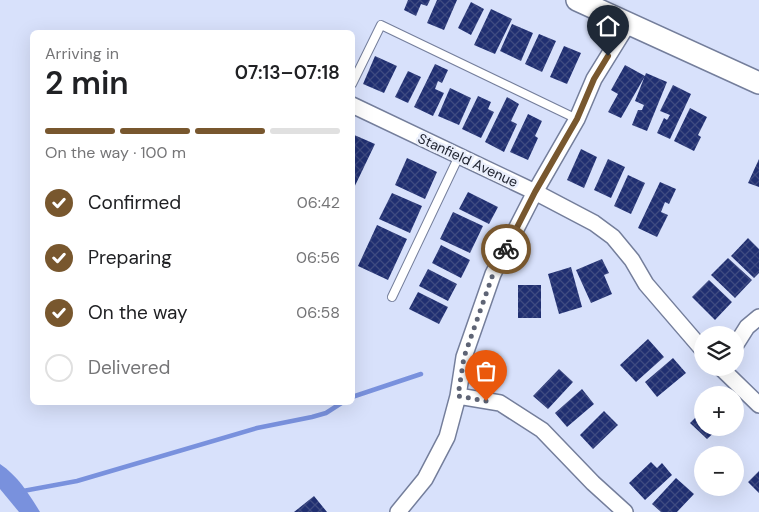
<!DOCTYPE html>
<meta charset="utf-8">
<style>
body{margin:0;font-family:"DM Sans",sans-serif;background:#f2f2f2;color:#202124;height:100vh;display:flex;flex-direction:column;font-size:19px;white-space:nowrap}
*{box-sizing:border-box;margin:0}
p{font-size:16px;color:#757577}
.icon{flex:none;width:28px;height:28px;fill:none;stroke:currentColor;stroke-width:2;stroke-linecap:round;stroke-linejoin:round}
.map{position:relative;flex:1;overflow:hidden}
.drawer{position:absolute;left:30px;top:30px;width:325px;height:375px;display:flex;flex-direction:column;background:#fff;border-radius:8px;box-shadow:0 5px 20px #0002}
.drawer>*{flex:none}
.controls{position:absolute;left:694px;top:326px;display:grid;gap:10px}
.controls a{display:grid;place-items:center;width:50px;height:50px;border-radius:50%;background:#fff;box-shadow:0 5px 20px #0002;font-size:25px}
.pin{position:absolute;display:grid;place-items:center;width:42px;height:42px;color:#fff;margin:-51px -21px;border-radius:50% 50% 50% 0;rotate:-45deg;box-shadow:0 0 5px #0007}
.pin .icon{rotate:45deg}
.courier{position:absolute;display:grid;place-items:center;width:50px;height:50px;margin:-25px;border:4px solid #78572e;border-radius:50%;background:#fff;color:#222;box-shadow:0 1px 6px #0007}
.overview em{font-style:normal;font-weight:600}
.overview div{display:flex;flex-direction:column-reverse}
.overview{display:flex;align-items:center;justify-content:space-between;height:85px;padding:0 15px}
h1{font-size:32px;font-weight:600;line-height:38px}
.bar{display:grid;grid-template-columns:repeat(4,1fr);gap:8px 5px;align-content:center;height:60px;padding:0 15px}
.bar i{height:6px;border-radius:4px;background:#e0e0e0}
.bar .on{background:#78572e}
.bar p{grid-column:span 4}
ol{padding:0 15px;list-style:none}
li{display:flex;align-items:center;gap:15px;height:55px}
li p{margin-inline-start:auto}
li .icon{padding:5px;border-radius:50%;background:#78572e;color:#fff;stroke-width:4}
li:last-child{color:#757577}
li i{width:28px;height:28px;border:2px solid #e0e0e0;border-radius:50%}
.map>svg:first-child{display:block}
.water{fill:#7991dd}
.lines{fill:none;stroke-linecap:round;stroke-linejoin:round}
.stream{stroke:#7991dd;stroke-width:4.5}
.building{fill:url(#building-cross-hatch)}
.lane-casing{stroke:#747e9b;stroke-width:10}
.street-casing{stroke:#747e9b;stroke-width:18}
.secondary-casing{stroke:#747e9b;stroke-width:24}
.lane{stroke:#fff;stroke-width:8}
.street{stroke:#fff;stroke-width:15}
.secondary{stroke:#fff;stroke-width:21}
.done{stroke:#5e6475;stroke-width:5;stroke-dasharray:0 9}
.route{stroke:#78572e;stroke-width:6}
.labels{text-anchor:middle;stroke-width:5;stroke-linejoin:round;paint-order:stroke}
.street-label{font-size:14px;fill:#1d212d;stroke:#eaeffc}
</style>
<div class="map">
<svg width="759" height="512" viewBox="0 0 759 512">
<defs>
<pattern id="building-cross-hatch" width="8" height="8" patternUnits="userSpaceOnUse" patternTransform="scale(1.25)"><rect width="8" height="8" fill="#202f71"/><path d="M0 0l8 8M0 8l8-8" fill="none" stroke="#3f4b81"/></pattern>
</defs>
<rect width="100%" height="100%" fill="#d8e1fb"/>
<path class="water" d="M0 464C18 476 29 494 40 512H19L0 489Z"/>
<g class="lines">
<path class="stream" d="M352 397 421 374
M23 491 77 481 257 428 312 417 326 413 343 402"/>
</g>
<path class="building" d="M408 0H430L427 6 421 4 416 16 404 10Z
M437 0H457L444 30 427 23Z
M471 2 484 9 471 35 458 28Z
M491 9 512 19 495 54 474 45Z
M512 24 533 33 521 61 500 51Z
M539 34 556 41 542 72 525 64Z
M564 46 581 53 567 84 550 77Z
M375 56 397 66 384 93 363 84Z
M435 64 448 70 442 83 438 81 435 89 444 93 433 116 414 107Z
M625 65 645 76 621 118 608 112 618 94 611 90Z
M408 71 421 77 408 103 395 97Z
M646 73 667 82 647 131 632 125 638 110H642L644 105 635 101Z
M673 85 691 94 670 139 657 133 664 118 667 120 670 115 660 111Z
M450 88 471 98 459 125 438 116Z
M478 96 491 102 488 109 494 112 481 138 462 129Z
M507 97 519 104 511 121 517 124 504 152 485 142Z
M690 108 707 117 698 135 701 137 694 151 674 141Z
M528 114 542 121 535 136 538 138 528 160 510 152Z
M352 134 375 144 352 192Z
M581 149 597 157 584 188 567 180Z
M407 158 437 172 425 199 395 185Z
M608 159 625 167 611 198 594 190Z
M759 159V187L748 183Z
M628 175 645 183 631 214 614 206Z
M660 182 676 189 669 204 665 202 661 212 668 215 657 237 638 228Z
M468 192 498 207 489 224 459 209Z
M392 193 422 206 410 233 379 219Z
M453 212 483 226 470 253 440 239Z
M377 225 407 239 388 280 358 266Z
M748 238 759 249V273L754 278 731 256Z
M441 245 470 260 461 278 432 263Z
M728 258 752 280 735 298 711 275Z
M602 259 609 273 604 275 612 294 591 303 576 270Z
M571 267 582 307 559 314 548 274Z
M428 269 457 284 448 301 419 286Z
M709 280 732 302 715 320 692 297Z
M518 285H541V318H518Z
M418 292 448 307 439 324 409 309Z
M648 339 664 357 636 382 620 365Z
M673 358 686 373 657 397 645 382Z
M559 369 573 382 548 409 533 396Z
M582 389 594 404 567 427 555 413Z
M604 411 618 425 593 449 580 435Z
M702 411V428H719L707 439 690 423Z
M651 462 657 468 662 463 672 475 645 500 629 483Z
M759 471V493L748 482Z
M676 478 694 494 677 512H661L652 504Z
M314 496 327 512H294Z"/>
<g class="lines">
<defs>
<path id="lane" d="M352 84 381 25 577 119
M392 297 459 156"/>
<path id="street" d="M352 105 535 192 594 223 613 237 632 260 646 284 702 349
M735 346 747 327 759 317
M721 368 759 405
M458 396 500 403 542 430 593 483 625 512
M398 512 425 479 447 437 458 396 464 357 493 274 535 192 577 119 594 79 628 24"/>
<path id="secondary" d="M577 0 759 83"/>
</defs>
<use href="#lane" class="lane-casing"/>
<use href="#street" class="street-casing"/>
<use href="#secondary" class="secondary-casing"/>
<use href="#lane" class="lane"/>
<use href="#street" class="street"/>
<use href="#secondary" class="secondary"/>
</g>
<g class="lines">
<path class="done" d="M486 401 458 396 464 357 493 274 506 249"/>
<path class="route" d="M506 249 535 192 577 119 594 79 608 56"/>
</g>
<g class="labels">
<g class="street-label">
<text transform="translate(468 160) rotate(25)" y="5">Stanfield Avenue</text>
</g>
</g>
</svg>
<div class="controls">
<a><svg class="icon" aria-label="layers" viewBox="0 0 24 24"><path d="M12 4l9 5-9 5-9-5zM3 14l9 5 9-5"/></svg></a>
<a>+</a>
<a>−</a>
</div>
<div class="pin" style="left:486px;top:401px;background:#ea580c"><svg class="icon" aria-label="bag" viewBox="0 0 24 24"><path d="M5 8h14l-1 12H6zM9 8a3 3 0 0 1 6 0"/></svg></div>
<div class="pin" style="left:608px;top:56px;background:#1f2937"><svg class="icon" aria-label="home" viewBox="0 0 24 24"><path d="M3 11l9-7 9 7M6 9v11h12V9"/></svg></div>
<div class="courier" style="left:506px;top:249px"><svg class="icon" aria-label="bike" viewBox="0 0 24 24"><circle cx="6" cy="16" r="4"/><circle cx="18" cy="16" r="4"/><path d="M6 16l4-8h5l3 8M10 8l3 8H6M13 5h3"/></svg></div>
<section class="drawer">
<div class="overview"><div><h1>2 min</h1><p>Arriving in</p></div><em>07:13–07:18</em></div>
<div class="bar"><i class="on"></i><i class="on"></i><i class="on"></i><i></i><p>On the way · 100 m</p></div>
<ol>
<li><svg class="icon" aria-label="check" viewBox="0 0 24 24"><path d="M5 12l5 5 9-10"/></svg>Confirmed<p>06:42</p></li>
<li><svg class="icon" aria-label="check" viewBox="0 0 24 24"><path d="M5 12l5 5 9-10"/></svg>Preparing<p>06:56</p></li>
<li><svg class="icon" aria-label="check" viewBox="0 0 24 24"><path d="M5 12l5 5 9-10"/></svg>On the way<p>06:58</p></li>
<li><i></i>Delivered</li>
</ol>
</section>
</div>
